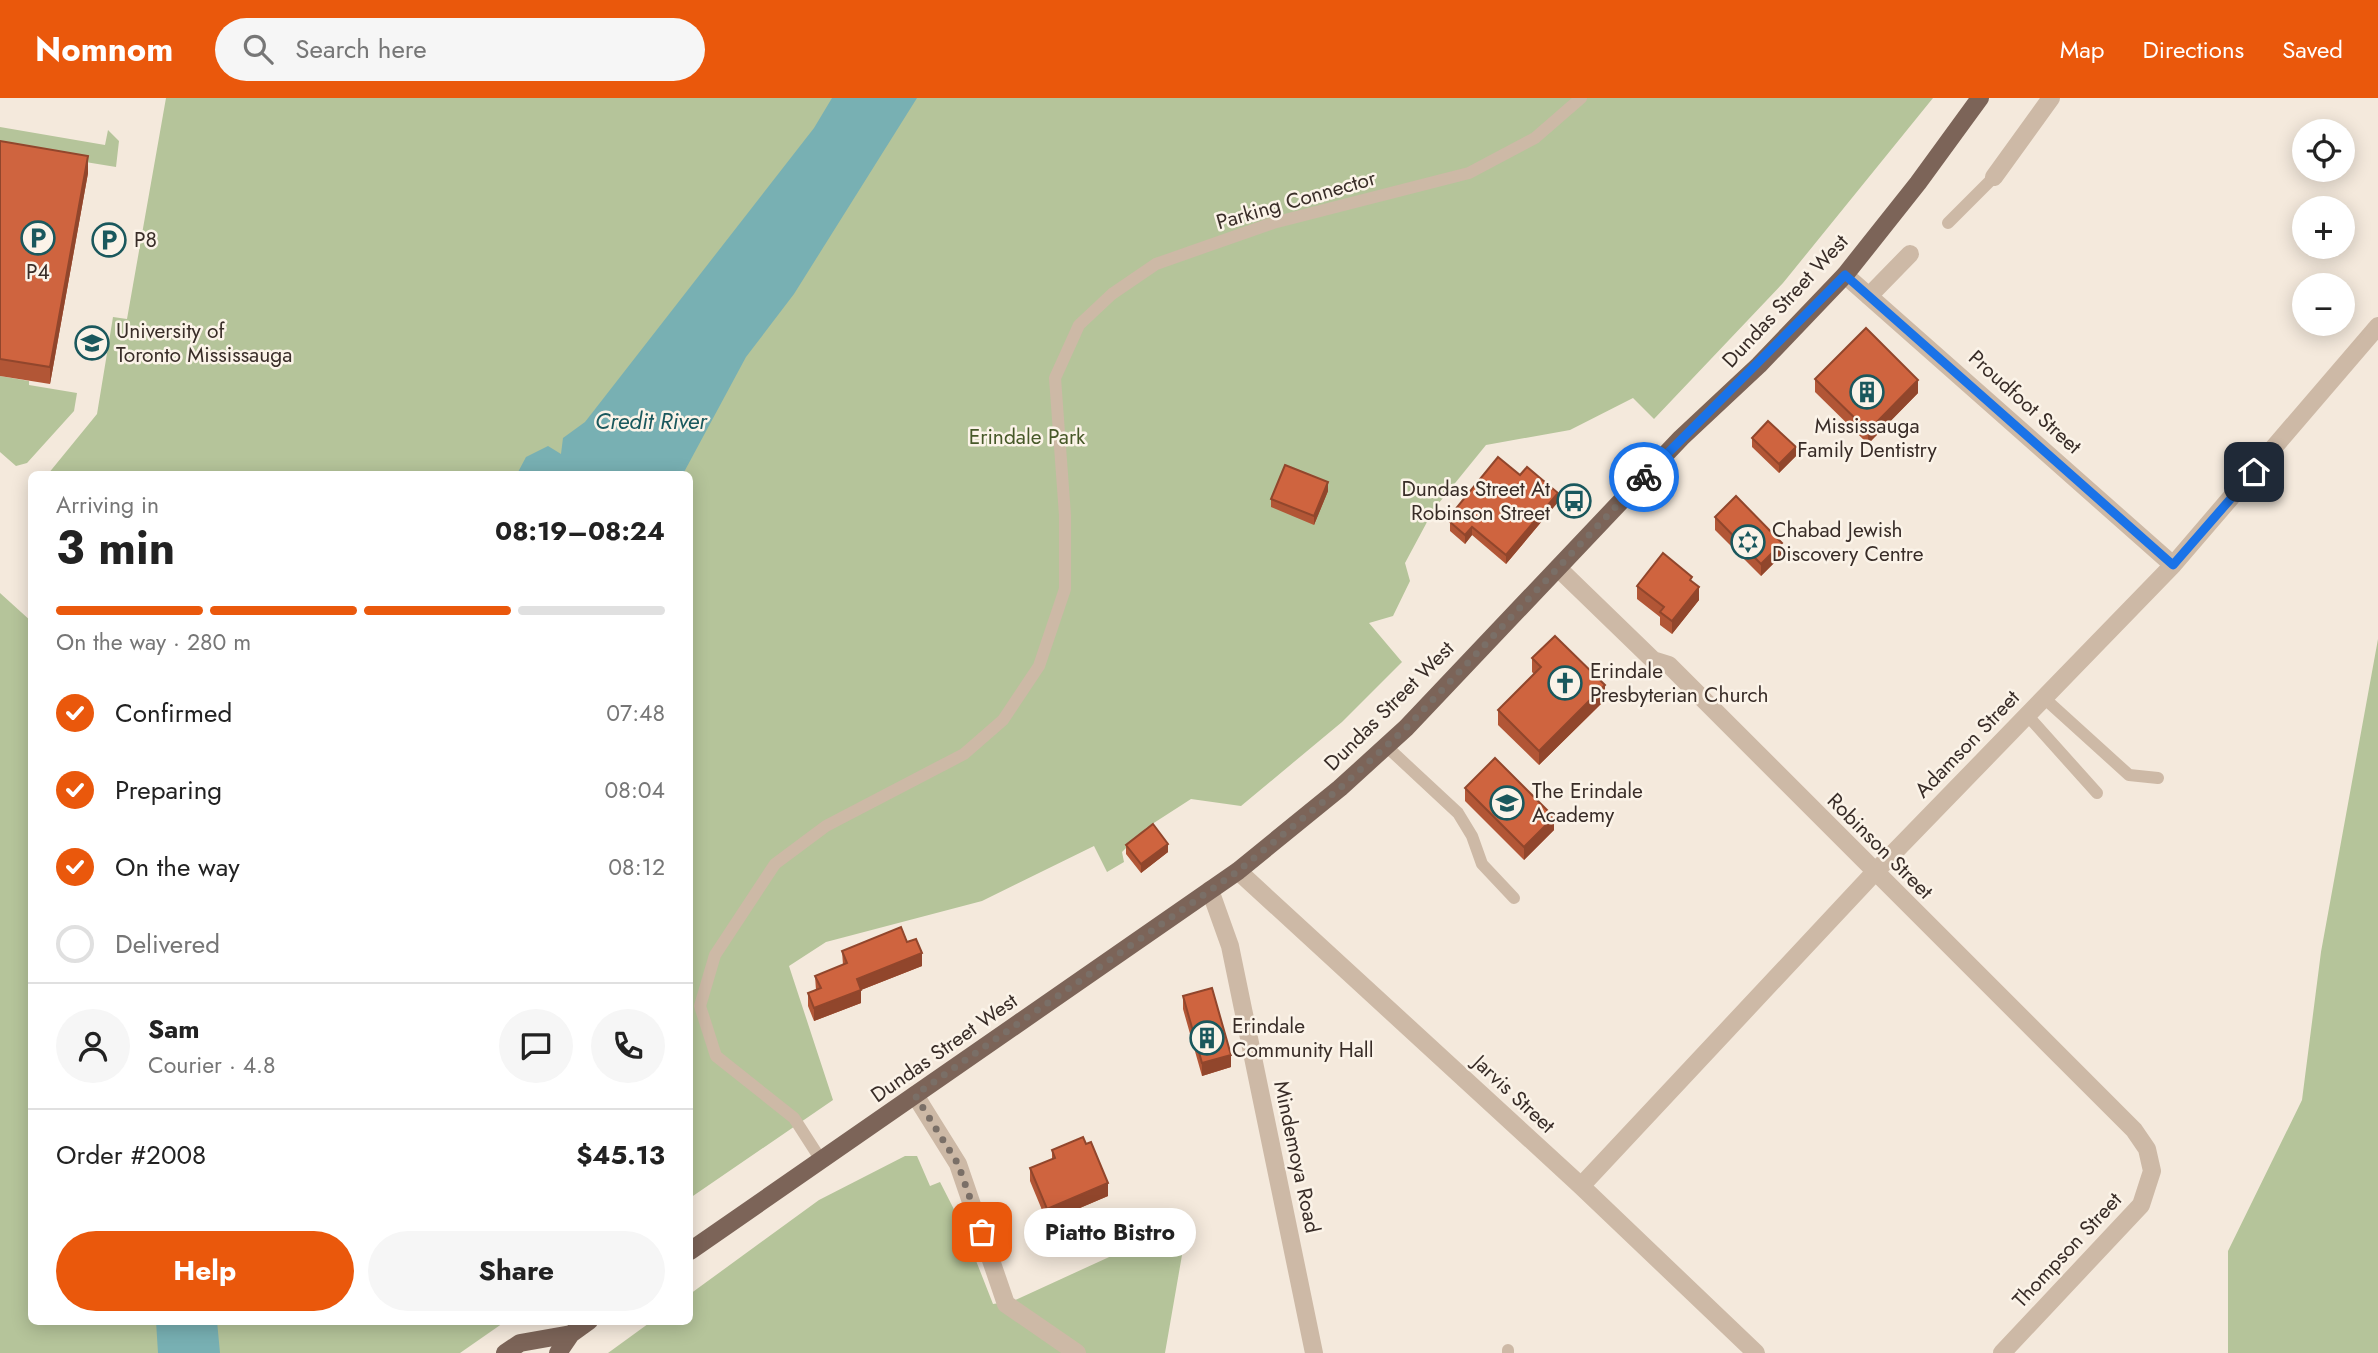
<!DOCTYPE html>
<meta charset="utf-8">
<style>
body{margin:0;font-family:Jost,sans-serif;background:#f6f6f6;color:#222;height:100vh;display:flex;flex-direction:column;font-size:26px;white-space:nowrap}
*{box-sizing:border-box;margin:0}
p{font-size:23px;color:#767676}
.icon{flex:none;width:38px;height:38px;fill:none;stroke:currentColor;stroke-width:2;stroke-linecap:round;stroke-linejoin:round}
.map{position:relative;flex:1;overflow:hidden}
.details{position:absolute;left:28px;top:373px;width:665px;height:854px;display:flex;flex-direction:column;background:#fff;border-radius:10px;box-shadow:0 4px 18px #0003}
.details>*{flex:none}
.controls{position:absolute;left:2292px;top:21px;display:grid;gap:14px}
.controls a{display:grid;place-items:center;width:63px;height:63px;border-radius:50%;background:#fff;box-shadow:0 4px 18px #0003;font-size:35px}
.pin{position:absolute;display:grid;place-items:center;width:60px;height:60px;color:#fff;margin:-30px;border-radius:14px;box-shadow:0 4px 10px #0006}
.courier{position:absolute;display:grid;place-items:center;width:70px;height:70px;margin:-35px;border:5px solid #1a73e8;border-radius:50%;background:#fff;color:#222;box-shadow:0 2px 9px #0007}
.bubble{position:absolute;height:49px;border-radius:24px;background:#fff;box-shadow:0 4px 18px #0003;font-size:23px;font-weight:700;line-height:49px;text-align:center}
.summary em{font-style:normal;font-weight:700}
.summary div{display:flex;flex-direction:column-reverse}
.summary{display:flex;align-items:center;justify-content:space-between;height:119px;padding:0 28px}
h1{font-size:46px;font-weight:700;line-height:52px}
.bar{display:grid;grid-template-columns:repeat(4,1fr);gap:10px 7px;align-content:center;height:84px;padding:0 28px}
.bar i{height:9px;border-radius:5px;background:#e0e0e0}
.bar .current{background:#ea580c}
.bar p{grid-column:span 4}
.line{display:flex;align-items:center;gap:18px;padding:0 28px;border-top:2px solid #e0e0e0}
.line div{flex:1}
.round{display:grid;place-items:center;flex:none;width:74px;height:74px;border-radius:37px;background:#f6f6f6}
ol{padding:0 28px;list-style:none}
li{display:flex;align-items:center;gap:21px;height:77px}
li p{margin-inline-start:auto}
li .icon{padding:7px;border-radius:50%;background:#ea580c;color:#fff;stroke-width:4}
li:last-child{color:#767676}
li i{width:38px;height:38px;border:4px solid #e0e0e0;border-radius:50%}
.action{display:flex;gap:14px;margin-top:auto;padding:14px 28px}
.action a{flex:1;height:80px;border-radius:42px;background:#ea580c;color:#fff;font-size:28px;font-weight:700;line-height:80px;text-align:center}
.action a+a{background:#f6f6f6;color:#222}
header{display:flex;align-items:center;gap:42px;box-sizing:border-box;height:98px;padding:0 35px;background:#ea580c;color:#fff}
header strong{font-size:33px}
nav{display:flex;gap:38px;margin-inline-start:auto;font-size:24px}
.search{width:490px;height:63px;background:#f6f6f6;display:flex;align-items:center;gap:18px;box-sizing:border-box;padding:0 24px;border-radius:38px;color:#767676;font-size:26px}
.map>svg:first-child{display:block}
.green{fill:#b5c49a}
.water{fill:#78b0b3}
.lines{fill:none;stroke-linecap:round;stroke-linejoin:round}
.service{stroke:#cdb9a6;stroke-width:12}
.pedestrian{stroke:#cdb9a6;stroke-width:18}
.minor{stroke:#cdb9a6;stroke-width:18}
.primary{stroke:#7c6458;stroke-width:18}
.wall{fill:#b25636}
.shaded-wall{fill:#91462c}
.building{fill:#cf643f;stroke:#91462c;stroke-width:2}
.done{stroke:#7a6f67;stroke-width:7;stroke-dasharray:0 12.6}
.route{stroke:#1a73e8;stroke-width:9}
.labels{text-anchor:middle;stroke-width:5;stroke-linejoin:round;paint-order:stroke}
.street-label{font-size:21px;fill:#392d28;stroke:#fbf3e8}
.poi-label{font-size:21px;fill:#392d28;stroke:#fbf3e8;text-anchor:start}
.park-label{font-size:21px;fill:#475929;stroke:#fbf3e8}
.water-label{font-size:23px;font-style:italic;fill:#1a585d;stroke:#fbf3e8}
</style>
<header>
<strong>Nomnom</strong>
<div class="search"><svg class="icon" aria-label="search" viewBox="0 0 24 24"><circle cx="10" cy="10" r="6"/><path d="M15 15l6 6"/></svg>Search here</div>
<nav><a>Map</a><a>Directions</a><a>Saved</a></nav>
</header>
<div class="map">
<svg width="2378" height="1255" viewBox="0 0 2378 1255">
<rect width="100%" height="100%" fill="#f4e9dc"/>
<path class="green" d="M166 0H1933L1783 185 1654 321 1633 300 1570 332 1486 347 1434 411 1405 465 1410 483 1393 518 1369 525 1402 564 1342 624 1241 708 1191 701 1146 730 1122 754 1124 764 1107 774 1094 748 982 803 826 844 789 868 833 1002 690 1100V376H48L97 316 113 219 127 221Z
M0 29 105 47 108 32 119 43 116 69 0 50Z
M0 278 29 283V287L77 295 74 313 27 365 16 368 0 354Z
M0 495 32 524V1223H506L460 1255H0Z
M2378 541V1255H2228V1153L2302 1002 2321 854Z
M905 1058H917L930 1088 940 1084 962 1127 993 1206 1013 1203 1177 1128 1182 1157 1165 1255H608L652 1223H690V1196L819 1102Z"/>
<path class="water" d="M832 0H917L794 196 746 259 683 376H517L526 359 548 348 561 356 563 340 585 324 814 30Z
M156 1223H217L220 1255H158Z"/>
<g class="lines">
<path class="service" d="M1948 125 1994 79
M2044 600 2129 677 2158 680
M2027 617 2097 695
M1386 648 1458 715 1472 738 1482 766 1514 800
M821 1062 794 1020 716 958 700 908 715 857 775 766 826 728 964 656 1003 622 1039 568 1065 491V417L1055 280 1079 227 1112 196 1156 166 1273 125 1469 75 1535 40 1581 0
M1508 1252V1255"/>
<path class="pedestrian" d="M1869 198 1910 156"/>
<path class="minor" d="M1994 79 2051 0
M1845 177 2173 467
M1558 470 1653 562 1669 567 2134 1032 2147 1051 2152 1073 2141 1107 2002 1255
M1238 773 1581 1088 1756 1255
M1210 792 1230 848 1314 1255
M915 997 958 1066 1006 1206 1077 1255
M1581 1088 1874 775 2173 467 2378 228"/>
<path class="primary" d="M690 1153 1238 773 1340 690 1406 630 1681 340 1759 267 1845 177 1918 85 1980 0
M505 1255 520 1245 571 1236
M558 1255 571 1236 589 1223"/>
</g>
<path class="wall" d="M0 43 88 75 50 286 0 278Z
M1815 281 1918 295 1868 346 1815 294Z
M1752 340 1796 358 1779 375 1752 349Z
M1520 377 1558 404 1506 466 1472 437 1465 446 1450 433V424L1454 420V413Z
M1328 393 1314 427 1271 409V401Z
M1715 419 1782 457 1761 478 1715 432Z
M1692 484 1699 502 1672 536 1660 527V519L1637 501V488Z
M1532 560 1605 602 1539 667 1498 627V612L1534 576 1532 574Z
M1465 690 1554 732 1524 762 1465 703Z
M1126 747 1168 754 1141 775 1126 756Z
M907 844 922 868 861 892V905L814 923 808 908V895L816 892 815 878 843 867 842 853Z
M1183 898 1231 969 1202 978 1183 911Z
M1086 1046 1108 1098 1047 1124 1030 1083V1070L1052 1061V1052Z"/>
<path class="shaded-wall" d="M88 58V75L50 286V269Z
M1918 282V295L1868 346V333Z
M1796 349V358L1779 375V366Z
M1328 384V393L1314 427V418Z
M1558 395V404L1506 466V457Z
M1472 429V437L1465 446V437Z
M1782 445V457L1761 478V466Z
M1699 489V502L1672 536V523Z
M1605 587V602L1539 667V653Z
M1554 719V732L1524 762V749Z
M1168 746V754L1141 775V766Z
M922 855V868L861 892V905L814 923V910L857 881Z
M1231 957V969L1202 978V965Z
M1108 1085V1098L1047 1124V1111Z"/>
<path class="building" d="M0 43 88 58 50 269 0 261Z
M1866 230 1918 282 1868 333 1815 281Z
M1768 323 1796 349 1779 366 1752 340Z
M1498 359 1520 377 1527 369 1558 395 1506 457 1472 429 1465 437 1450 424 1457 416 1454 413Z
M1285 367 1328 384 1314 418 1271 401Z
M1736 398 1782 445 1761 466 1715 419Z
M1663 455 1692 479 1690 482 1699 489 1672 523 1660 514 1664 509 1637 488Z
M1555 538 1605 587 1539 653 1498 612 1541 569 1532 560Z
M1495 660 1554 719 1524 749 1465 690Z
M1153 726 1168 746 1141 766 1126 747Z
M901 829 907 844 916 841 922 855 857 881 861 892 814 910 808 895 821 890 815 878 847 865 842 853Z
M1212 890 1231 957 1202 965 1183 898Z
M1083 1039 1086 1046 1091 1044 1108 1085 1047 1111 1030 1070 1055 1060 1052 1052Z"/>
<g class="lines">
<path class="done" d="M982 1134 958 1066 915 997 1238 773 1340 690 1406 630 1644 379"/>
<path class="route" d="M1644 379 1845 177 2173 467 2254 374"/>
</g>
<defs>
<symbol id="parking-ring" viewBox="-11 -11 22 22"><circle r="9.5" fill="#fbf3e8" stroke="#1a585d" stroke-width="1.5"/><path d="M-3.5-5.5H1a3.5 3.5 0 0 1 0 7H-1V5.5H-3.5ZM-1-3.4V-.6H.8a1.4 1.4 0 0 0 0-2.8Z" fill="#1a585d"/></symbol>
<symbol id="university-ring" viewBox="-11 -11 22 22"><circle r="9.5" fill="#fbf3e8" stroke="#1a585d" stroke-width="1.5"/><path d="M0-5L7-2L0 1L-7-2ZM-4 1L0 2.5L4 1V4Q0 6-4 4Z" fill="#1a585d"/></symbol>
<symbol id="building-ring" viewBox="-11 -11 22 22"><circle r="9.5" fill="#fbf3e8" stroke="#1a585d" stroke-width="1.5"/><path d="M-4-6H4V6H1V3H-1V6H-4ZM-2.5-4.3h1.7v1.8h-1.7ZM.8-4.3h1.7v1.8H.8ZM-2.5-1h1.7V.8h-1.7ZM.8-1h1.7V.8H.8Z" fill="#1a585d"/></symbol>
<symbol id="bus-ring" viewBox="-11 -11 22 22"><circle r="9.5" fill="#fbf3e8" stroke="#1a585d" stroke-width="1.5"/><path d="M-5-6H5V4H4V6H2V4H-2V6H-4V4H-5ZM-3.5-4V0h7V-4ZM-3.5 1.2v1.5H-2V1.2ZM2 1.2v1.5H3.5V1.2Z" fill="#1a585d"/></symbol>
<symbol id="synagogue-ring" viewBox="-11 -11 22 22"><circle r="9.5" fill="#fbf3e8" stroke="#1a585d" stroke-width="1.5"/><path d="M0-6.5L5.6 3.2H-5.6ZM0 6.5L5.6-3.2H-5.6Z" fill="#1a585d"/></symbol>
<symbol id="church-ring" viewBox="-11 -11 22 22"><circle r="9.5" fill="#fbf3e8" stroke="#1a585d" stroke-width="1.5"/><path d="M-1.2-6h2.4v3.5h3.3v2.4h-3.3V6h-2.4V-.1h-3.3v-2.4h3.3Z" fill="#1a585d"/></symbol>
<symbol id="school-ring" viewBox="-11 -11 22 22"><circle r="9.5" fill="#fbf3e8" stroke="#1a585d" stroke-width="1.5"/><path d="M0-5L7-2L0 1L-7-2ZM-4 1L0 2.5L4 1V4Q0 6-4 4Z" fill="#1a585d"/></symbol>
</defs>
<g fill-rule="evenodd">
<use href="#parking-ring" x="19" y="121" width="38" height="38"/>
<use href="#parking-ring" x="90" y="123" width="38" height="38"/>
<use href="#university-ring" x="73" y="226" width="38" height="38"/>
<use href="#building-ring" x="1848" y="275" width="38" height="38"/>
<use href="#bus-ring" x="1555" y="384" width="38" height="38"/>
<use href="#synagogue-ring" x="1729" y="425" width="38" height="38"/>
<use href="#church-ring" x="1546" y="566" width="38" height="38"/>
<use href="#school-ring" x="1488" y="686" width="38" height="38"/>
<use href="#building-ring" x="1188" y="921" width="38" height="38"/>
</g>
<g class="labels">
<g class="street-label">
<text transform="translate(1296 102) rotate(-16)" y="7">Parking Connector</text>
<text transform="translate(1785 203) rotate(-47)" y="7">Dundas Street West</text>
<text transform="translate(2025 304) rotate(42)" y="7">Proudfoot Street</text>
<text transform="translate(1389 608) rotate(-45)" y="7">Dundas Street West</text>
<text transform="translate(1967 646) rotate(-46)" y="7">Adamson Street</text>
<text transform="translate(1880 748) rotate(45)" y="7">Robinson Street</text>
<text transform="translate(944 950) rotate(-35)" y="7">Dundas Street West</text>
<text transform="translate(1514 996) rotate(43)" y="7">Jarvis Street</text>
<text transform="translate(1297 1059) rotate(78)" y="7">Mindemoya Road</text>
<text transform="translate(2067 1152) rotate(-47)" y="7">Thompson Street</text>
</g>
<g class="poi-label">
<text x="134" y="149">P8</text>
<text x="38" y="181" text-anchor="middle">P4</text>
<text x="116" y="240">University of<tspan x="116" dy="24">Toronto Mississauga</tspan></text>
<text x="1867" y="335" text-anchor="middle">Mississauga<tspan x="1867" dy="24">Family Dentistry</tspan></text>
<text x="1550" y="398" text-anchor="end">Dundas Street At<tspan x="1550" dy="24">Robinson Street</tspan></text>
<text x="1772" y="439">Chabad Jewish<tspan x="1772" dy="24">Discovery Centre</tspan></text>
<text x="1590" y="580">Erindale<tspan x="1590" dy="24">Presbyterian Church</tspan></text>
<text x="1532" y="700">The Erindale<tspan x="1532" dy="24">Academy</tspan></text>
<text x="1232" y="935">Erindale<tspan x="1232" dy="24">Community Hall</tspan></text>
</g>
<g class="park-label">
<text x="1027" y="346">Erindale Park</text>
</g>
<g class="water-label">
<text x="651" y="331">Credit River</text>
</g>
</g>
</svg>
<div class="controls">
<a><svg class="icon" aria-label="locate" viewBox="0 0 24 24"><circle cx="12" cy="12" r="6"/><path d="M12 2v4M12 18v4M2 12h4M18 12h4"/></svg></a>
<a>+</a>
<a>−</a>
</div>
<div class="pin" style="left:982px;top:1134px;background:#ea580c"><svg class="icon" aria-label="bag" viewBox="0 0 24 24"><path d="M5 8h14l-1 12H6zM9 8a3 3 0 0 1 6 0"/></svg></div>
<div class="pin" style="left:2254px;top:374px;background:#1f2937"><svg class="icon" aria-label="home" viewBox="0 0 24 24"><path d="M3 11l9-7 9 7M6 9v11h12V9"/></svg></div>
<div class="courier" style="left:1644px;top:379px"><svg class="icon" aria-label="bike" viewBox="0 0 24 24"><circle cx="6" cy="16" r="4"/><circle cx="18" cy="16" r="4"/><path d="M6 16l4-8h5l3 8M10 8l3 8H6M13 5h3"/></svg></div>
<div class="bubble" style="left:1024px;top:1110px;width:172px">Piatto Bistro</div>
<section class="details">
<div class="summary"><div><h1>3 min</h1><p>Arriving in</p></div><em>08:19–08:24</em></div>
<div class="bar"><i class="current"></i><i class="current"></i><i class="current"></i><i></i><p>On the way · 280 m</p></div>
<ol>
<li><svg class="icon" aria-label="check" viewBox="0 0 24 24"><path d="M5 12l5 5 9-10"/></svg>Confirmed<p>07:48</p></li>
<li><svg class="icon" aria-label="check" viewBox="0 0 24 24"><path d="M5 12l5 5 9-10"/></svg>Preparing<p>08:04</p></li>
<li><svg class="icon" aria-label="check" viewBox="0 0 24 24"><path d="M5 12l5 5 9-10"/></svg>On the way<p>08:12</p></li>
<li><i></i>Delivered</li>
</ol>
<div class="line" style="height:126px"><a class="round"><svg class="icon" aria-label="person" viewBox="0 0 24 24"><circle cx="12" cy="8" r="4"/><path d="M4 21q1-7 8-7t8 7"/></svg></a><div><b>Sam</b><p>Courier · 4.8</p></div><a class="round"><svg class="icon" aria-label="chat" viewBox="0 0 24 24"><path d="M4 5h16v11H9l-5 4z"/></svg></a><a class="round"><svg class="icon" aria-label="phone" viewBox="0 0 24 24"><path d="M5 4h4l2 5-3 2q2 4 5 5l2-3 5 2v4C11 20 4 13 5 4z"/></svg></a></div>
<div class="line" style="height:91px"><div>Order #2008</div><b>$45.13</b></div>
<div class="action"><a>Help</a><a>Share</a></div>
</section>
</div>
